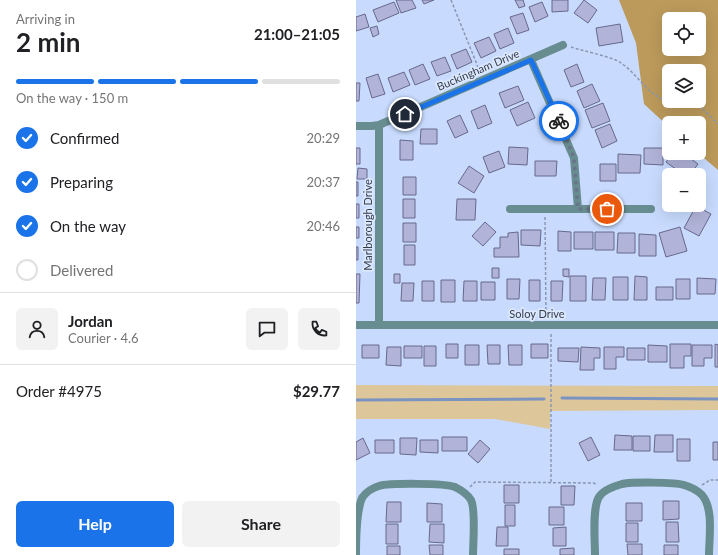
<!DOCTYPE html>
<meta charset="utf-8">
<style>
body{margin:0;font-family:Lato,sans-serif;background:#f2f2f2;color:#202124;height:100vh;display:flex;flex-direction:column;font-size:15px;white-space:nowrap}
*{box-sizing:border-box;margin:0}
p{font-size:13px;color:#757577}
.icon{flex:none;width:22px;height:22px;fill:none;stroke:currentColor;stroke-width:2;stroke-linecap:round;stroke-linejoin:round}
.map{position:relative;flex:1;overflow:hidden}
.side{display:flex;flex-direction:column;background:#fff;width:356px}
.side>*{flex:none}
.buttons{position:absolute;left:306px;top:12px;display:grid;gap:8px}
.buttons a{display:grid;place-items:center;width:44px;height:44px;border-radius:6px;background:#fff;box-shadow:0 4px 16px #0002;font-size:20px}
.pin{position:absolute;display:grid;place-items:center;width:34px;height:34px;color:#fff;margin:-17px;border:2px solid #fff;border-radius:50%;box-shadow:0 1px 4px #0007}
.courier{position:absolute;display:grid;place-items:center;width:40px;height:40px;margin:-20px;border:3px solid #1a73e8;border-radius:50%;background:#fff;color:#222;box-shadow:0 1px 5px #0007}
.overview em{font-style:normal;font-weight:700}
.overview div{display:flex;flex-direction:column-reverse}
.overview{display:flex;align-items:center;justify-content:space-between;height:68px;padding:0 16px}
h1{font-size:26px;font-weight:700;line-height:30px}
.bar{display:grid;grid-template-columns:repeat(4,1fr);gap:6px 4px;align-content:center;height:48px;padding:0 16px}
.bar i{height:5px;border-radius:3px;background:#e0e0e0}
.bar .selected{background:#1a73e8}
.bar p{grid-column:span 4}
.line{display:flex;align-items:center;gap:10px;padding:0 16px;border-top:1px solid #e0e0e0}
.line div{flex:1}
.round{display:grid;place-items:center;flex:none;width:42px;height:42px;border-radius:6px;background:#f2f2f2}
ol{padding:0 16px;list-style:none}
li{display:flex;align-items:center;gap:12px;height:44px}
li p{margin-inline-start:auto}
li .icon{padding:4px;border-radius:50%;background:#1a73e8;color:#fff;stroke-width:4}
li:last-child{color:#757577}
li i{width:22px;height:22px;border:2px solid #e0e0e0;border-radius:50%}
.cta{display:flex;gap:8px;margin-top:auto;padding:8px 16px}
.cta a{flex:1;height:46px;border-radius:6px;background:#1a73e8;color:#fff;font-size:16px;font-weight:700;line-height:46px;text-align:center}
.cta a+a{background:#f2f2f2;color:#202124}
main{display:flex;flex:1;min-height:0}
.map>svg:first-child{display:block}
.green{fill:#dec69b}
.forest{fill:#bc9a5b;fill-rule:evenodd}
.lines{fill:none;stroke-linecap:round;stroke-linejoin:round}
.stream{stroke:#7a93c1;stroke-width:3}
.building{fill:#b1b3d9;stroke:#67698b}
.path{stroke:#8997b1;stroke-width:1.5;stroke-dasharray:3 2;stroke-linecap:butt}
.minor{stroke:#688d90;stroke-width:8}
.done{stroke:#68748a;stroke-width:4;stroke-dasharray:0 7.2}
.route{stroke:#1a73e8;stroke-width:5}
.labels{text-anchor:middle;stroke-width:3.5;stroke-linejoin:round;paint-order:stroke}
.street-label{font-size:11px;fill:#353d4b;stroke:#dce8fe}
</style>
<main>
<section class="side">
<div class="overview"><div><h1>2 min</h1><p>Arriving in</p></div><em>21:00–21:05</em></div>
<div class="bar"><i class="selected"></i><i class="selected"></i><i class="selected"></i><i></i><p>On the way · 150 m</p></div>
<ol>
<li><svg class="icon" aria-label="check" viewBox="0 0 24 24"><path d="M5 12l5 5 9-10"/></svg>Confirmed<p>20:29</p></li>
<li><svg class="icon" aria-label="check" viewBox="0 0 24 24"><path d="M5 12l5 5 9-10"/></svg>Preparing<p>20:37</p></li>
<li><svg class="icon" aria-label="check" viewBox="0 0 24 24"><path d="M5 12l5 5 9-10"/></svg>On the way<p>20:46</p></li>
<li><i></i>Delivered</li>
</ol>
<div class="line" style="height:72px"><a class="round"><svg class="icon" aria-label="person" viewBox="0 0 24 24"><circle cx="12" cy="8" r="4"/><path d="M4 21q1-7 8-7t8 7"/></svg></a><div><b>Jordan</b><p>Courier · 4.6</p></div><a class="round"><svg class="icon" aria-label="chat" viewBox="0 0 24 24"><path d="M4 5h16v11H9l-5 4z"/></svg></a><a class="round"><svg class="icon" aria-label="phone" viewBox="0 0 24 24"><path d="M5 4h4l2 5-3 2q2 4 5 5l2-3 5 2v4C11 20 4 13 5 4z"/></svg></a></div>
<div class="line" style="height:52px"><div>Order #4975</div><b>$29.77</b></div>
<div class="cta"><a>Help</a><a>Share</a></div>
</section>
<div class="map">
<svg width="362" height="555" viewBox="0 0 362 555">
<rect width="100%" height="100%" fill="#c8dbfe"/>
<path class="green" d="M0 385 362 386V410L194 411V429L139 419H0Z"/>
<path class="forest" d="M263 0H362V170L342 153H343V123H313V127L288 104 280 43ZM313 19H343V49H313ZM313 71H343V101H313Z"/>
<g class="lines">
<path class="stream" d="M206 398 362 399
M0 400 188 399"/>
</g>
<path class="building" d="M40 0H56L60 8 45 13Z
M66 0H78L68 4Z
M159 0H167L169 6 163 8Z
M196 0H212V11L196 12Z
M228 0 241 10 232 23 218 13Z
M38 2 43 13 22 22 17 10Z
M186 2 192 16 179 22 173 7Z
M167 13 173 30 161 34 154 17Z
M9 14 13 27 0 31V17Z
M264 24 267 42 243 46 240 28Z
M21 26 23 34 17 37 14 28Z
M152 28 158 43 144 49 138 34Z
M133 37 140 51 125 58 118 43Z
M110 49 116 62 101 69 95 55Z
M89 57 95 71 81 76 75 62Z
M67 64 74 79 59 85 53 70Z
M221 64 228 82 215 87 208 70Z
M48 72 54 85 37 92 32 78Z
M22 74 29 94 16 98 10 78Z
M0 83H4L3 101H0Z
M236 84 244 101 228 108 221 91Z
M162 86 168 100 149 108 143 93Z
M172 102 179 118 161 126 154 110Z
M247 103 254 121 236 128 229 110Z
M129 105 136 123 122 129 115 111Z
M104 115 112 132 99 138 91 121Z
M254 124 261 141 246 148 239 130Z
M65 129H81V144H64Z
M44 140 57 141V160H44Z
M153 147 172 148 171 165 152 164Z
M0 148H4V164H0Z
M288 148H307V165L288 164Z
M143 151 149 167 133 173 127 157Z
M317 153H327L342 164 334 175H328L310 162Z
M262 154 285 155 284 173H262Z
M179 161H201L200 176H179Z
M244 164H260V181H244Z
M113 166 128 176 118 193 102 183Z
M2 168 11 169V179H1Z
M47 177H60V195H47Z
M343 180H347L348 200 343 201Z
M0 182H2V196H0Z
M47 199H59V218H47Z
M101 199H120L119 220H100Z
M0 204H3V218H0Z
M340 206 355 214 343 236 328 228Z
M129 222 140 232 127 246 116 236Z
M47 223H60V242H47Z
M0 227H3V238H0Z
M324 227 331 251 310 257 303 233Z
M165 230H185L184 246 165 245Z
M202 231 215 232V251H202Z
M162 232 163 257H138V248H144V237H152V233Z
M218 232H237V249H218Z
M239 232H258V250H239Z
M262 233H279V253H261Z
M283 234 300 235V256H283Z
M48 245H59V265H48Z
M0 247H2V260H0Z
M136 268H143V278H136Z
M207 269H213V277L207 276Z
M0 274H4L3 303H0Z
M38 274H44V283H38Z
M214 276H230V301H214Z
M279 276 291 277V300H278Z
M257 277H272V300H257Z
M237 278H250L249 300H236Z
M341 278 360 279 359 294H341Z
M151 279H164L163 299H151Z
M320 279H334V299H320Z
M85 280H99V302H85Z
M173 280H184V301H173Z
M66 281H78V301H66Z
M108 281H121V301H107Z
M195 281H207L206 301H195Z
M125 282H139V300H125Z
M46 283H58L57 301H45Z
M300 287H317V300H300Z
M90 344H102V358H90Z
M175 344H192V358H175Z
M314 344H335V356H328V368H314Z
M359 344 362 345V367H359Z
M6 345H23V358H6Z
M109 345H123V365H109Z
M131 345H144V364H132Z
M152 345H166V365H153Z
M292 345 311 346V362H292Z
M336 345H356V358H348V366H336Z
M48 346H66V358H48Z
M68 346H80V366H68Z
M31 347H45V366L30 365Z
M225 347 244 348V358H238V370H224Z
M248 347H268V357H260V369H248Z
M202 348H223L222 362 202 361Z
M271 348H289V360H271Z
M259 435 276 436V450H258Z
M299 435H317V452H298Z
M277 436H294V451H277Z
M86 437H111V451H86Z
M235 437 244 455 232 461 223 443Z
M7 438 14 453 0 460V442Z
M44 438H61L60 455 44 454Z
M321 439H334V461H321Z
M19 440H38V453H19Z
M64 440H82V453L64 452Z
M124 440 134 449 122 463 112 454Z
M357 442H362V460H357Z
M148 485H163V503H148Z
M205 486H219L218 505H205Z
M307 501H323V519L307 520Z
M31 502H45V522H30Z
M71 503 86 504V522H71Z
M270 503H286V521H270Z
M149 505H159V526H149Z
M193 507H208V525H193Z
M310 522H322L323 542H310Z
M270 523H282V542H270Z
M30 524H42V544H30Z
M74 524H88V543L73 542Z
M141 527H152V546H140Z
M210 527V546H197V528Z
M271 544H286V555H272Z
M73 545H87V555H74Z
M308 545H322V555H308Z
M31 546H44V555H31Z
M218 548V555H204V549Z
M148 549H163V555H148Z"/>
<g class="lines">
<path class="path" d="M95 0 124 72
M215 47C226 51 258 57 265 63 282 74 292 97 313 101
M313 101 335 104 347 109 362 124
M189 217 190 317
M195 482V333
M346 485 354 480H362
M114 487 119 482 238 483 241 485"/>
<path class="minor" d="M175 60 218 158 222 209
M23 125V325
M0 126H16L23 125 207 45
M154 209H295
M0 325H362
M0 555C0 539 0 512 6 498 10 492 16 488 23 486 33 483 89 483 99 487 105 490 112 495 115 500 120 510 117 543 117 555
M239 555C239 541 236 508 243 497 247 490 259 486 266 484 276 482 318 482 328 485 335 487 341 490 346 495 358 509 353 538 353 555"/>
</g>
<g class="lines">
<path class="done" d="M203 121 218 158 222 209H251"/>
<path class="route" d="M49 114 175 60 203 121"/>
</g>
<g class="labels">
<g class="street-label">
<text transform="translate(122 70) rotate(-23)" y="4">Buckingham Drive</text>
<text transform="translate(12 225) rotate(-90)" y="4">Marlborough Drive</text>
<text x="181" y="318">Soloy Drive</text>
</g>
</g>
</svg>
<div class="buttons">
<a><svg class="icon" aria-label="locate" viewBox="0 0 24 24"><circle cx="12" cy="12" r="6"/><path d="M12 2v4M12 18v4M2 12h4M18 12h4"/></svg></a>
<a><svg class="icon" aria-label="layers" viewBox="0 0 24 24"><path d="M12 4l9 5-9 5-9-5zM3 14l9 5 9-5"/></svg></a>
<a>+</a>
<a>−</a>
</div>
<div class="pin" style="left:251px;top:209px;background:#ea580c"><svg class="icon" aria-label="bag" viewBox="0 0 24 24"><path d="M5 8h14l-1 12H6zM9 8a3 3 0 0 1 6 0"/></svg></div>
<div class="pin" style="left:49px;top:114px;background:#1f2937"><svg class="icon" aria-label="home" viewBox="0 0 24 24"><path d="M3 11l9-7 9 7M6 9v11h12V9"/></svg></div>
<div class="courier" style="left:203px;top:121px"><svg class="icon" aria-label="bike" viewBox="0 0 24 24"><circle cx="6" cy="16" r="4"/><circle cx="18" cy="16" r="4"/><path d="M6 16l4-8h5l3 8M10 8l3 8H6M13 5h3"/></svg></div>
</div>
</main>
